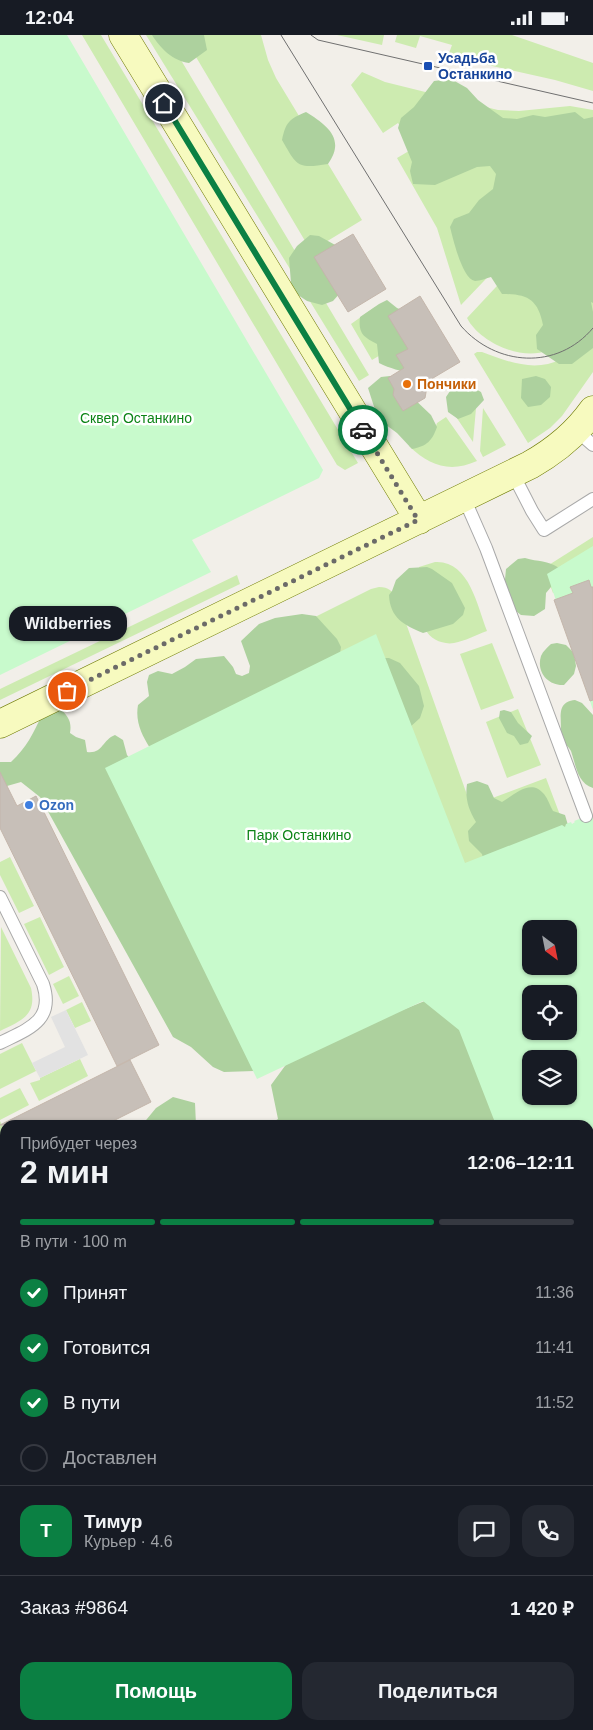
<!DOCTYPE html>
<html lang="ru">
<meta charset="utf-8">
<style>
body{margin:0;font-family:Arial,sans-serif;background:#242831;color:#f1f3f6;height:100vh;display:flex;flex-direction:column;font-size:19px;white-space:nowrap}
*{box-sizing:border-box;margin:0}
p{font-size:16px;color:#9ea1a6}
.icon{flex:none;width:28px;height:28px;fill:none;stroke:currentColor;stroke-width:2;stroke-linecap:round;stroke-linejoin:round}
.map{position:relative;flex:1;overflow:hidden}
.drawer{position:absolute;left:0px;top:1085px;width:594px;height:610px;display:flex;flex-direction:column;background:#171b24;border-radius:15px 15px 0 0;box-shadow:0 1px 4px #0004}
.drawer>*{flex:none}
.needle{width:32px;rotate:148deg}
.fabs{position:absolute;left:522px;top:885px;display:grid;gap:10px}
.fabs a{display:grid;place-items:center;width:55px;height:55px;border-radius:10px;background:#171b24;box-shadow:0 1px 4px #0004;font-size:25px}
.pin{position:absolute;display:grid;place-items:center;width:42px;height:42px;color:#fff;margin:-21px;border:2px solid #fff;border-radius:50%;box-shadow:0 1px 5px #0007}
.courier{position:absolute;display:grid;place-items:center;width:50px;height:50px;margin:-25px;border:4px solid #0b8043;border-radius:50%;background:#fff;color:#222;box-shadow:0 1px 6px #0007}
.bubble{position:absolute;height:35px;border-radius:15px;background:#171b24;box-shadow:0 1px 4px #0004;font-size:16px;font-weight:700;line-height:35px;text-align:center}
.headline em{font-style:normal;font-weight:700}
.headline div{display:flex;flex-direction:column-reverse}
.headline{display:flex;align-items:center;justify-content:space-between;height:85px;padding:0 20px}
h1{font-size:32px;font-weight:700;line-height:38px}
.bar{display:grid;grid-template-columns:repeat(4,1fr);gap:8px 5px;align-content:center;height:60px;padding:0 20px}
.bar i{height:6px;border-radius:4px;background:#363941}
.bar .on{background:#0b8043}
.bar p{grid-column:span 4}
.line{display:flex;align-items:center;gap:12px;padding:0 20px;border-top:1px solid #363941}
.line div{flex:1}
.round{display:grid;place-items:center;flex:none;width:52px;height:52px;border-radius:15px;background:#242831}
ol{padding:0 20px;list-style:none}
li{display:flex;align-items:center;gap:15px;height:55px}
li p{margin-inline-start:auto}
li .icon{padding:5px;border-radius:50%;background:#0b8043;color:#fff;stroke-width:4}
li:last-child{color:#9ea1a6}
li i{width:28px;height:28px;border:2px solid #363941;border-radius:50%}
.primary-button{display:flex;gap:10px;margin-top:auto;padding:10px 20px}
.primary-button a{flex:1;height:58px;border-radius:15px;background:#0b8043;color:#fff;font-size:20px;font-weight:700;line-height:58px;text-align:center}
.primary-button a+a{background:#242831;color:#f1f3f6}
.status{display:flex;justify-content:space-between;align-items:center;height:35px;padding:0 25px;background:#171b24;direction:ltr}
.status svg{height:14px;fill:currentColor}
.map>svg:first-child{display:block}
.grass{fill:#cdebb0}
.forest{fill:#add19e}
.park{fill:#c8facc;fill-rule:evenodd}
.pitch{fill:#88e0be}
.parking{fill:#e2e2e2}
.building{fill:#c7bfb8;stroke:#c4b6ab}
.lines{fill:none;stroke-linecap:round;stroke-linejoin:round}
.lane-casing{stroke:#a9a9a9;stroke-width:14}
.secondary-casing{stroke:#707d05;stroke-width:29}
.lane{stroke:#fff;stroke-width:12}
.secondary{stroke:#f7fabf;stroke-width:28}
.tram{stroke:#707070;stroke-width:1}
.done{stroke:#6b6a68;stroke-width:5;stroke-dasharray:0 9}
.route{stroke:#0b8043;stroke-width:6}
.transit-dot{fill:#1a4fb4;stroke:#fff;stroke-width:2}
.food-dot{fill:#e8710a;stroke:#fff;stroke-width:2}
.shop-dot{fill:#3f7fe0;stroke:#fff;stroke-width:2}
.labels{text-anchor:middle;stroke-width:5;stroke-linejoin:round;paint-order:stroke}
.transit-label{font-size:14px;font-weight:bold;fill:#164399;stroke:#fff;text-anchor:start}
.food-label{font-size:14px;font-weight:bold;fill:#c56008;stroke:#fff;text-anchor:start}
.park-label{font-size:14px;fill:#0c8416;stroke:#fff}
.shop-label{font-size:14px;font-weight:bold;fill:#366cbe;stroke:#fff;text-anchor:start}
</style>
<div class="status"><b>12:04</b><svg viewBox="0 0 49 12"><path d="M0 12V9h3v3zM5 12V6h3v6zM10 12V3h3v9zM15 12V0h3v12zM26 1h20v11H26zM47 4h2v5h-2z"/></svg></div>
<div class="map">
<svg width="593" height="1695" viewBox="0 0 593 1695">
<rect width="100%" height="100%" fill="#f2efe9"/>
<path class="grass" d="M82 0H101L358 428 345 435 337 430Z
M146 0H166L369 340 359 346Z
M183 0H261L268 25 276 43 362 185 311 216Z
M337 0H384L382 10Z
M397 0H512L593 28V56L555 45 448 21 452 10 420 1 416 13 395 7Z
M362 37 385 47 498 75 519 76 570 71 593 75V132L461 270 437 193 397 123 414 113 398 88 383 98 351 50Z
M593 148V283C579 293 564 307 548 315 523 327 479 307 467 283Z
M375 272 397 310 372 325 351 289Z
M593 302V337L562 381 550 393 528 408 474 319 477 317H482C506 326 535 338 561 324 572 318 582 309 593 302Z
M477 362 473 407 448 370Z
M483 373 506 410 483 422 480 416Z
M446 382 477 426C450 438 430 431 409 411L435 394 437 388Z
M593 502V542L553 558 544 533Z
M435 527C469 525 477 570 487 596 476 600 465 606 454 608 443 610 430 604 425 594 421 587 419 543 419 532Z
M237 540 240 549 0 665V654Z
M379 552C389 552 392 556 397 563L471 771 546 743 563 788 460 884 251 614 371 554Z
M492 608 514 663 481 675 460 619Z
M518 674 541 730 507 743 486 687Z
M10 822 34 871 19 878 0 840V827Z
M40 882 64 932 49 940 24 889Z
M1 892 31 953C37 981 22 985 0 996Z
M69 941 79 961 63 969 53 949Z
M82 967 91 986 75 993 66 975Z
M22 1008 36 1036 0 1054V1019Z
M80 1024 88 1041 39 1066 30 1048 40 1045V1043Z
M20 1053 29 1070 0 1085V1063Z
M0 1086 5 1096V1690H40L42 1695H0Z
M200 1690H371L360 1695H202Z"/>
<path class="forest" d="M152 0H204L207 15 189 28C173 26 160 13 152 0Z
M451 44 467 53 478 65 503 83 517 84 533 80 545 82 575 77 584 84 593 82V268L591 267 593 277V313L572 329H559L537 314 536 300 543 290C538 264 527 259 502 259L491 242C487 243 480 246 475 246 462 244 453 203 450 192L454 184 469 178 479 165 493 154 496 139 490 131 477 132 435 150 413 149 410 136 412 127 398 93 401 83 414 72 434 46Z
M306 77C327 90 346 104 328 129 297 134 297 131 282 105 286 87 289 84 306 77Z
M310 200 319 201 337 211 341 257 333 266 322 270 307 266 295 258 291 248 289 223 297 211Z
M387 265 397 273 412 279V340C401 335 390 334 379 328L377 309C363 302 358 298 360 282L379 269Z
M390 341 431 380 437 392C432 406 427 411 412 414L397 398 378 384 368 353 381 342Z
M536 341 545 344 551 352 550 362 541 370 528 372 521 363 522 344Z
M470 351 481 357 484 365 471 379 458 384 448 377 446 362 450 356Z
M525 523C538 527 548 525 559 533L551 552 546 558 545 574 534 581 521 580 512 573 504 555 506 534 518 524Z
M427 532 432 534 452 548 465 573 463 580 453 589 423 598C404 590 390 583 389 560L392 556 396 545 409 533Z
M302 579 316 581 337 604 341 612 340 619 381 623H389L400 628 419 651 424 671 420 683 409 693 150 713C142 700 135 687 138 670L149 661 147 647 149 640 158 636 172 639 185 632 196 624 224 621 233 632 236 639 242 641 249 638 250 631 241 606 259 589 275 583Z
M557 608 566 610 574 618 576 631 574 639 564 650C548 651 536 637 541 621 543 616 547 613 551 609Z
M575 665 582 668 593 680V753C577 748 576 730 571 716 569 712 564 708 560 704 564 688 553 667 575 665Z
M60 673C68 682 72 686 70 698L76 702 85 705 87 717C103 719 102 705 115 700L123 705 127 720 348 997 447 957 528 1061 589 1090H268L278 1084 271 1050 293 1020 254 1036 224 1037 213 1032 191 1012 173 1002 40 762 21 747 0 753V727H11C26 713 34 698 42 679Z
M504 675 511 677 518 688 532 701 528 708 520 710 514 701 507 698 499 683 500 676Z
M477 746 488 750 494 763 502 767C515 759 531 743 544 759 548 764 550 771 553 776L565 780 570 797 483 823 482 819 469 806 468 796 476 787C468 774 465 763 467 749Z
M173 1062 195 1068 196 1090H142L156 1073Z
M0 1166 5 1169V1324L0 1327Z
M589 1211 593 1215V1557L589 1566Z
M5 1448V1679L0 1682V1453Z"/>
<path class="park" d="M0 0H67L323 435 319 443 192 505 211 537 0 640Z
M593 511V675L547 539Z
M376 599 465 828 562 790 565 792 566 789 571 787 572 789 575 787 574 786 593 779V1330L589 1322V1090H496L459 995 423 966 257 1044 105 733ZM531 894H569V931H531ZM531 959H569V996H531ZM531 1024H569V1061H531Z"/>
<path class="pitch" d="M592 1646 593 1695H486L497 1690H589V1647Z"/>
<path class="parking" d="M66 975 88 1020 40 1043 32 1028 65 1012 51 982Z"/>
<path class="building" d="M353 199 386 254 348 277 314 222Z
M420 261 460 327 428 346 425 363 403 376 393 360 394 354 388 343 404 333 396 320 408 314 388 281Z
M589 545 591 552H593V665L590 666 554 565 573 558 570 552Z
M0 737 17 771 36 761 159 1010 117 1031 0 793Z
M130 1025 151 1067 105 1090H0Z"/>
<g class="lines">
<defs>
<path id="lane" d="M577 396 593 410
M513 439 532 476 544 495 593 464
M464 463 486 513 586 781
M0 862 43 949C55 986 28 994 0 1008
M189 1690 191 1695
M426 1690 432 1695
M388 1695 399 1690"/>
<path id="secondary" d="M123 0 419 485
M0 689 530 430C555 416 576 399 593 375"/>
</defs>
<use href="#lane" class="lane-casing"/>
<use href="#secondary" class="secondary-casing"/>
<use href="#lane" class="lane"/>
<use href="#secondary" class="secondary"/>
<path class="tram" d="M281 0 461 291C496 331 557 336 593 293
M311 0 318 5 593 68"/>
</g>
<g class="lines">
<path class="done" d="M67 656 418 485 363 395"/>
<path class="route" d="M164 68 363 395"/>
</g>
<rect class="transit-dot" x="423" y="26" width="10" height="10" rx="2.5"/>
<circle class="food-dot" cx="407" cy="349" r="5"/>
<circle class="shop-dot" cx="29" cy="770" r="5"/>
<g class="labels">
<g class="transit-label">
<text x="438" y="28">Усадьба<tspan x="438" dy="16">Останкино</tspan></text>
</g>
<g class="food-label">
<text x="417" y="354">Пончики</text>
</g>
<g class="park-label">
<text x="136" y="388">Сквер Останкино</text>
<text x="299" y="805">Парк Останкино</text>
</g>
<g class="shop-label">
<text x="39" y="775">Ozon</text>
</g>
</g>
</svg>
<div class="fabs">
<a><svg class="needle" viewBox="-14 -14 28 28"><path d="M0-13l5 13h-10z" fill="#e53935"/><path d="M0 13l5-13h-10z" fill="#9ea1a6"/></svg></a>
<a><svg class="icon" aria-label="locate" viewBox="0 0 24 24"><circle cx="12" cy="12" r="6"/><path d="M12 2v4M12 18v4M2 12h4M18 12h4"/></svg></a>
<a><svg class="icon" aria-label="layers" viewBox="0 0 24 24"><path d="M12 4l9 5-9 5-9-5zM3 14l9 5 9-5"/></svg></a>
</div>
<div class="pin" style="left:67px;top:656px;background:#ea580c"><svg class="icon" aria-label="bag" viewBox="0 0 24 24"><path d="M5 8h14l-1 12H6zM9 8a3 3 0 0 1 6 0"/></svg></div>
<div class="pin" style="left:164px;top:68px;background:#1f2937"><svg class="icon" aria-label="home" viewBox="0 0 24 24"><path d="M3 11l9-7 9 7M6 9v11h12V9"/></svg></div>
<div class="courier" style="left:363px;top:395px"><svg class="icon" aria-label="car" viewBox="0 0 24 24"><path d="M5 17H2v-5l4-1 3-4h7l3 4 3 1v5h-3M9 17h6M6 11h13"/><circle cx="7" cy="17" r="2"/><circle cx="17" cy="17" r="2"/></svg></div>
<div class="bubble" style="left:9px;top:571px;width:118px">Wildberries</div>
<section class="drawer">
<div class="headline"><div><h1>2 мин</h1><p>Прибудет через</p></div><em>12:06–12:11</em></div>
<div class="bar"><i class="on"></i><i class="on"></i><i class="on"></i><i></i><p>В пути · 100 m</p></div>
<ol>
<li><svg class="icon" aria-label="check" viewBox="0 0 24 24"><path d="M5 12l5 5 9-10"/></svg>Принят<p>11:36</p></li>
<li><svg class="icon" aria-label="check" viewBox="0 0 24 24"><path d="M5 12l5 5 9-10"/></svg>Готовится<p>11:41</p></li>
<li><svg class="icon" aria-label="check" viewBox="0 0 24 24"><path d="M5 12l5 5 9-10"/></svg>В пути<p>11:52</p></li>
<li><i></i>Доставлен</li>
</ol>
<div class="line" style="height:90px"><b class="round" style="background:#0b8043;color:#fff">Т</b><div><b>Тимур</b><p>Курьер · 4.6</p></div><a class="round"><svg class="icon" aria-label="chat" viewBox="0 0 24 24"><path d="M4 5h16v11H9l-5 4z"/></svg></a><a class="round"><svg class="icon" aria-label="phone" viewBox="0 0 24 24"><path d="M5 4h4l2 5-3 2q2 4 5 5l2-3 5 2v4C11 20 4 13 5 4z"/></svg></a></div>
<div class="line" style="height:65px"><div>Заказ #9864</div><b>1 420 ₽</b></div>
<div class="primary-button"><a>Помощь</a><a>Поделиться</a></div>
</section>
</div>
